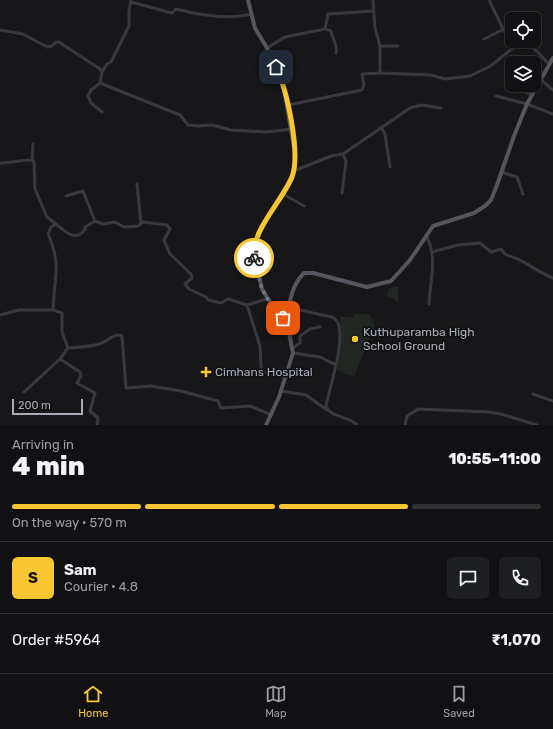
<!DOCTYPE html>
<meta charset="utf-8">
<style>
body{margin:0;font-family:Rubik,sans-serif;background:#1e1f21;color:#f1f3f6;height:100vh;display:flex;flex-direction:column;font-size:15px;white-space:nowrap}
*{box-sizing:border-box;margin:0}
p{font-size:13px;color:#9c9da0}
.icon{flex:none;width:22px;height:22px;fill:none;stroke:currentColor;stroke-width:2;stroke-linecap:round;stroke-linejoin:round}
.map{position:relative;height:425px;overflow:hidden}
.panel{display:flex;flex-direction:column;background:#111113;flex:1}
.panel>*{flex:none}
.tools{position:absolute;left:505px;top:12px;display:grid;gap:8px}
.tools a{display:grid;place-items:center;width:36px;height:36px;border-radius:6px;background:#111113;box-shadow:0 2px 6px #0003,0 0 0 1px #303133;font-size:20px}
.scale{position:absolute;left:12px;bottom:10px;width:71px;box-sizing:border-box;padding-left:4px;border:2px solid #a8acb9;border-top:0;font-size:11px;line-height:14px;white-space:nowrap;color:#a8acb9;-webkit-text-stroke:3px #121214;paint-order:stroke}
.pin{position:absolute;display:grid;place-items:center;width:34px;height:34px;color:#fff;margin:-17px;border-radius:8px;box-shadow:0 2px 6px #0006}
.courier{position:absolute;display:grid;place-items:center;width:40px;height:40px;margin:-20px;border:3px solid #f8c630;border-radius:50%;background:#fff;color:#222;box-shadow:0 1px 5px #0007}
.overview em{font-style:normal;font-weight:800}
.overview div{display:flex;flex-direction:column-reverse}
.overview{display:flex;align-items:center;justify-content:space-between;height:68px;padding:0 12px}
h1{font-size:26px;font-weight:800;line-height:30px}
.bar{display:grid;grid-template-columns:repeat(4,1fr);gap:6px 4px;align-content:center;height:48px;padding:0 12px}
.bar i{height:5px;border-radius:3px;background:#303133}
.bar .selected{background:#f8c630}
.bar p{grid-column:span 4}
.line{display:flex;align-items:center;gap:10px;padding:0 12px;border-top:1px solid #303133}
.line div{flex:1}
.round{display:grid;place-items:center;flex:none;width:42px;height:42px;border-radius:6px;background:#1e1f21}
.tab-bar{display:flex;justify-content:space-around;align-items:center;height:56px;border-top:1px solid #303133;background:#111113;font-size:11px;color:#9c9da0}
.tab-bar a{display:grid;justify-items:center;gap:2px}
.tab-bar .selected{color:#f8c630}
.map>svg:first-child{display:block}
.green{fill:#1f2720}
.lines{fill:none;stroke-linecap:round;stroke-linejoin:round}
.minor{stroke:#38383e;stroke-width:3}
.major{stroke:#54555d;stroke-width:4}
.done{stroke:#757881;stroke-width:4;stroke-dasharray:0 7.2}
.route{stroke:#f8c630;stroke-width:5}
.poi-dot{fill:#f8c630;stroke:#121214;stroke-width:1.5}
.labels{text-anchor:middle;stroke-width:3.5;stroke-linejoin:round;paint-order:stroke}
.poi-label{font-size:12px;fill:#a8acb9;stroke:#121214;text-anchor:start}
</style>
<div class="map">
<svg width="553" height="425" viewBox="0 0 553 425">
<rect width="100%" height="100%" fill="#171719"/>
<path class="green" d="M395 286H398L399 300 397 302 390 297H387L388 289Z
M354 314H370L375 325 354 377 336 370 340 354V317H354Z"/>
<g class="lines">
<path class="minor" d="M489 0 510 43C516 47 523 42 529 45 536 48 543 59 549 64
M131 2 172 13 176 9C199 15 228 20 251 14
M325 29 328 14 373 11
M0 30 23 34 47 47 52 46 56 42H59L100 69 102 72 100 83 180 115 188 125 199 126 212 125 231 130 267 132 292 129
M484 39 502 30
M380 46H398
M267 48 285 37 325 29 331 31C332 39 338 44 336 53
M102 72 107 64 111 62 129 26V11L131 0
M380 73 431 75 445 79 470 76 489 67 517 45
M540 79 553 90
M100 83 91 90 88 96 91 103 102 112
M511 85 532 95
M496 96 527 104 553 114
M288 105 362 90 364 85 362 74 380 73V46L375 28 373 0
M381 127 385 134 390 167
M32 160 33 144
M0 163C11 163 21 160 32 160L34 162 35 189 47 217 56 224 51 227 48 234C62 265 54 278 53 310L62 313V332L68 348 60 359 80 372 81 376 77 383 95 393 90 411 98 418 97 425
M294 171 331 156 343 154 410 108 421 105 441 108
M501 172 517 177 523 194
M137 184 141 224
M342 193 346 161 343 154
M283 194 304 206
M66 196 83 191 95 221
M56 224C64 231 77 243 85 229V227L95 221 103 224 115 222 124 227 138 226 143 222 167 225 170 229 164 240 170 254 191 274 192 278 185 284 189 289 206 297 208 300 221 303 228 299 247 305 267 299
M426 235C438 257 430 281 429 304
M432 252 458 245 480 243 491 252 501 249 506 255C523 258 536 272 553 278
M247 305 260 346 261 367 262 372 286 377
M288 312C299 308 307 312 318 314 323 316 331 315 335 319 349 332 329 389 326 406 330 418 350 416 357 425
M0 315 19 310H53
M68 348C78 347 92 347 102 343 109 340 114 333 122 336L126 388 151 386 181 391 218 401 221 408 250 406 272 415
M293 348 300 343V336L310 329 320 327
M293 353 320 357 336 365
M281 391 306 395 327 410
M24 392 60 359
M533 394 553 401
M405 425 407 416 418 409 489 412 501 414 537 425"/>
<path class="major" d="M248 0 255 28 267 48 284 89 295 153V165L292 177 259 232 254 253 262 289 289 333 293 353 279 397 266 425
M289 333C288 311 288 289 304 273H313L367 287 391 281 410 260 433 226 474 213 485 206 491 200 497 185 514 136 527 104 553 58"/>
</g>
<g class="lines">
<path class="done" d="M254 258 262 289 280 321 287 320 288 312 283 318"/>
<path class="route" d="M254 258C251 230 282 202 292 177 301 153 287 90 276 67"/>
</g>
<g class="poi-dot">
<circle cx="355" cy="339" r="4"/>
<path d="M204 366h4v4h4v4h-4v4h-4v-4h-4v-4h4z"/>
</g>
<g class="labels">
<g class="poi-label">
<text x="363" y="336">Kuthuparamba High<tspan x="363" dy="14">School Ground</tspan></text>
<text x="215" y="376">Cimhans Hospital</text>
</g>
</g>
</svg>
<div class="tools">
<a><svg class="icon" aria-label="locate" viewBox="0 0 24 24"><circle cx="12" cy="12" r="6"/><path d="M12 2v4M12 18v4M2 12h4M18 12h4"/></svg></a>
<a><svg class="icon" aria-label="layers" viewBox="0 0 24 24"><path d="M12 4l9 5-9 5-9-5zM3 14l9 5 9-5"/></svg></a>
</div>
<div class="scale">200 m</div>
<div class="pin" style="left:283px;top:318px;background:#ea580c"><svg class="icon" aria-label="bag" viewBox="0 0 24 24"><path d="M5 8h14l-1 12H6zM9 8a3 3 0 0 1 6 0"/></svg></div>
<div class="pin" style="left:276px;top:67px;background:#1f2937"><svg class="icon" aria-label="home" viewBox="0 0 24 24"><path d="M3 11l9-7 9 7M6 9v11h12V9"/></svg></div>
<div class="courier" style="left:254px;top:258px"><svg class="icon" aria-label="bike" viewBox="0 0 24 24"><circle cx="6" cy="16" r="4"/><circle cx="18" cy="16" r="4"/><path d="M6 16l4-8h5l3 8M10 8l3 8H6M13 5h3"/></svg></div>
</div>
<section class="panel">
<div class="overview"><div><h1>4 min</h1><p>Arriving in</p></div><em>10:55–11:00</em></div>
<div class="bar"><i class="selected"></i><i class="selected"></i><i class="selected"></i><i></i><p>On the way · 570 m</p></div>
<div class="line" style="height:72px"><b class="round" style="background:#f8c630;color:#111">S</b><div><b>Sam</b><p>Courier · 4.8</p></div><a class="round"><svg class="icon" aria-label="chat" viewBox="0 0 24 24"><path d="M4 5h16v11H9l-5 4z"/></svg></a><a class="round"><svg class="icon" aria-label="phone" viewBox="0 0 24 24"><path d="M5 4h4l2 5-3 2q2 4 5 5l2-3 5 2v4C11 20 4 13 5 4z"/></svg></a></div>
<div class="line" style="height:52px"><div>Order #5964</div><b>₹1,070</b></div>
</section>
<nav class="tab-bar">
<a class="selected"><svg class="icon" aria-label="home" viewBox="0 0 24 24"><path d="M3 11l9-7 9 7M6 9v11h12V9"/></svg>Home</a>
<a><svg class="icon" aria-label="map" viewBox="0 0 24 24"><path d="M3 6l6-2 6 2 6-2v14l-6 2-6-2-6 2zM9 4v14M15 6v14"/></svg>Map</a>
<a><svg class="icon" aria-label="saved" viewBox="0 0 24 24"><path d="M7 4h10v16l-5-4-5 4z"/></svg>Saved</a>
</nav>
